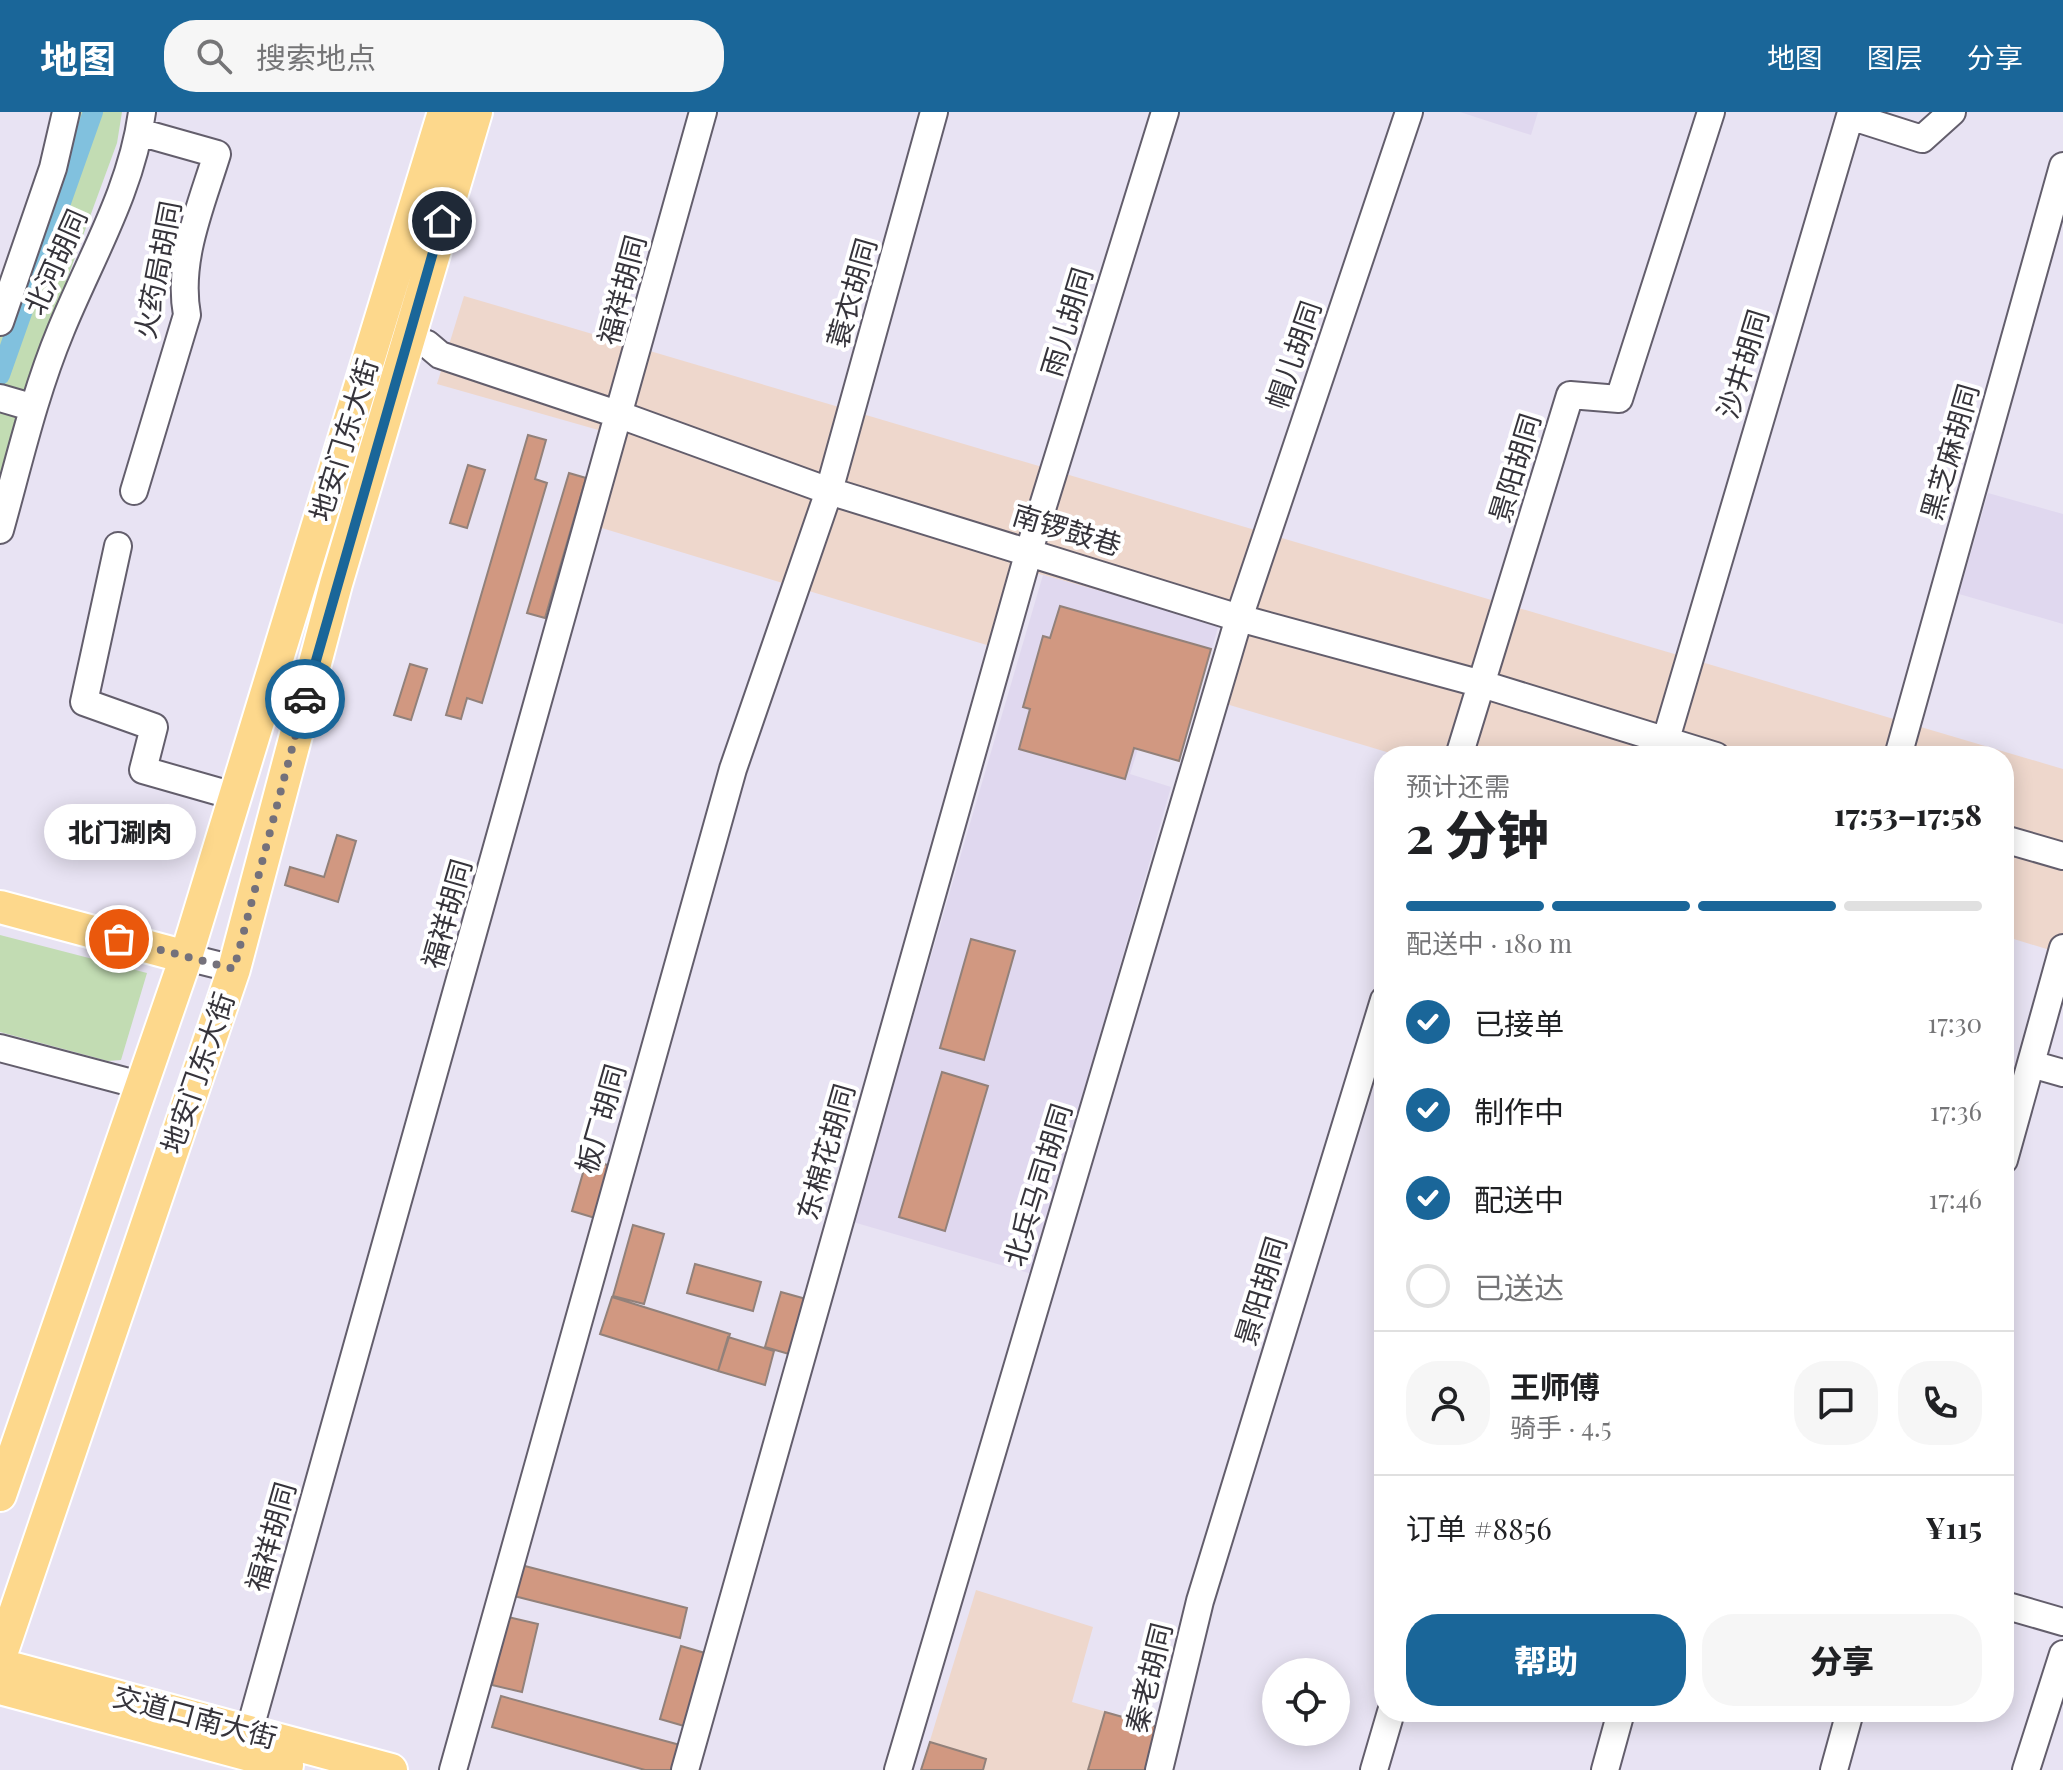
<!DOCTYPE html>
<html lang="zh">
<meta charset="utf-8">
<style>
body{margin:0;font-family:"Playfair Display","Noto Sans SC",serif;background:#f6f6f6;color:#202124;height:100vh;display:flex;flex-direction:column;font-size:30px;white-space:nowrap}
*{box-sizing:border-box;margin:0}
p{font-size:26px;color:#757577}
.icon{flex:none;width:44px;height:44px;fill:none;stroke:currentColor;stroke-width:2;stroke-linecap:round;stroke-linejoin:round}
.map{position:relative;flex:1;overflow:hidden}
.panel{position:absolute;left:1374px;top:634px;width:640px;height:976px;display:flex;flex-direction:column;background:#fff;border-radius:32px;box-shadow:0 4px 20px #0003}
.panel>*{flex:none}
.controls{position:absolute;left:1262px;top:1546px;display:grid;gap:16px}
.controls a{display:grid;place-items:center;width:88px;height:88px;border-radius:50%;background:#fff;box-shadow:0 4px 20px #0003;font-size:40px}
.pin{position:absolute;display:grid;place-items:center;width:68px;height:68px;color:#fff;margin:-34px;border:4px solid #fff;border-radius:50%;box-shadow:0 2px 8px #0007}
.courier{position:absolute;display:grid;place-items:center;width:80px;height:80px;margin:-40px;border:6px solid #1a6699;border-radius:50%;background:#fff;color:#222;box-shadow:0 2px 10px #0007}
.bubble{position:absolute;height:56px;border-radius:28px;background:#fff;box-shadow:0 4px 20px #0003;font-size:26px;font-weight:800;line-height:56px;text-align:center}
.overview em{font-style:normal;font-weight:800}
.overview div{display:flex;flex-direction:column-reverse}
.overview{display:flex;align-items:center;justify-content:space-between;height:136px;padding:0 32px}
h1{font-size:52px;font-weight:800;line-height:60px}
.bar{display:grid;grid-template-columns:repeat(4,1fr);gap:12px 8px;align-content:center;height:96px;padding:0 32px}
.bar i{height:10px;border-radius:6px;background:#e0e0e0}
.bar .active{background:#1a6699}
.bar p{grid-column:span 4}
.line{display:flex;align-items:center;gap:20px;padding:0 32px;border-top:2px solid #e0e0e0}
.line div{flex:1}
.round{display:grid;place-items:center;flex:none;width:84px;height:84px;border-radius:32px;background:#f6f6f6}
ol{padding:0 32px;list-style:none}
li{display:flex;align-items:center;gap:24px;height:88px}
li p{margin-inline-start:auto}
li .icon{padding:8px;border-radius:50%;background:#1a6699;color:#fff;stroke-width:4}
li:last-child{color:#757577}
li i{width:44px;height:44px;border:4px solid #e0e0e0;border-radius:50%}
.button{display:flex;gap:16px;margin-top:auto;padding:16px 32px}
.button a{flex:1;height:92px;border-radius:32px;background:#1a6699;color:#fff;font-size:32px;font-weight:800;line-height:92px;text-align:center}
.button a+a{background:#f6f6f6;color:#202124}
header{display:flex;align-items:center;gap:48px;box-sizing:border-box;height:112px;padding:0 40px;background:#1a6699;color:#fff}
header strong{font-size:38px}
nav{display:flex;gap:44px;margin-inline-start:auto;font-size:28px}
.search{width:560px;height:72px;background:#f6f6f6;display:flex;align-items:center;gap:20px;box-sizing:border-box;padding:0 28px;border-radius:32px;color:#757577;font-size:30px}
.map>svg:first-child{display:block}
.commercial{fill:#eed7cc}
.built{fill:#e0d8ef}
.green{fill:#c2dcb3}
.lines{fill:none;stroke-linecap:round;stroke-linejoin:round}
.canal{stroke:#81c1de;stroke-width:20}
.building{fill:#d19881;stroke:#92817a;stroke-width:2}
.minor-casing{stroke:#635e6c;stroke-width:30}
.major-casing{stroke:#fff;stroke-width:36}
.minor{stroke:#fff;stroke-width:26}
.major{stroke:#fdd88c;stroke-width:32}
.done{stroke:#74717b;stroke-width:8;stroke-dasharray:0 14.4}
.route{stroke:#1a6699;stroke-width:10}
.labels{text-anchor:middle;stroke-width:8;stroke-linejoin:round;paint-order:stroke}
.street-label{font-size:28px;fill:#36343b;stroke:#fff}
</style>
<header>
<strong>地图</strong>
<div class="search"><svg class="icon" aria-label="search" viewBox="0 0 24 24"><circle cx="10" cy="10" r="6"/><path d="M15 15l6 6"/></svg>搜索地点</div>
<nav><a>地图</a><a>图层</a><a>分享</a></nav>
</header>
<div class="map">
<svg width="2063" height="1658" viewBox="0 0 2063 1658">
<rect width="100%" height="100%" fill="#e8e3f3"/>
<path class="commercial" d="M464 184 2063 657V842L2004 824V644H1400L1223 591 1243 519 1014 455 990 534 582 410 609 321 437 272Z
M976 1478 1093 1515 1072 1590 1165 1617 1153 1658H921Z"/>
<path class="built" d="M1460 0H1538L1531 23Z
M1988 381 2063 402V512L1959 482Z
M1043 463 1219 512 1179 649 1138 637 1130 662 1171 675 1032 1162 853 1110Z"/>
<path class="green" d="M73 0H122L117 31 37 249 0 378V222Z
M0 823 147 861 121 948 108 949 0 920Z"/>
<g class="lines">
<path class="canal" d="M0 263 93 0"/>
</g>
<path class="building" d="M528 323 546 328 535 367 547 371 482 591 467 586 461 607 446 603Z
M468 353 485 358 467 416 450 411Z
M569 361 586 366 545 506 527 501Z
M1060 494 1211 537 1179 649 1134 636 1125 667 1019 637 1030 597 1023 595 1043 524 1050 526Z
M410 552 427 557 411 608 394 603Z
M337 723 356 729 338 790 285 773 290 755 324 765Z
M971 827 1015 839 984 948 940 936Z
M942 960 988 974 945 1119 899 1105Z
M587 1047 611 1054 595 1106 572 1099Z
M633 1113 664 1122 644 1192 613 1184Z
M695 1152 761 1170 753 1199 687 1181Z
M781 1180 806 1187 789 1242 765 1235Z
M612 1185 730 1222 718 1259 600 1222Z
M728 1225 774 1239 765 1273 718 1259Z
M521 1453 687 1496 680 1526 514 1484Z
M508 1505 538 1512 522 1580 492 1573Z
M681 1534 705 1541 684 1614 660 1607Z
M501 1584 680 1633 673 1658H645L492 1615Z
M1105 1600 1165 1617 1153 1658H1088Z
M930 1630 986 1647 983 1658H921Z"/>
<g class="lines">
<defs>
<path id="minor" d="M0 210 53 56 66 0
M410 227 427 232 440 243 620 303 829 379 1239 506 1482 572 1716 644
M0 286 31 295
M134 379 187 203C177 148 201 94 217 42L139 20
M0 418C19 350 34 283 61 218 90 147 132 77 142 0
M118 434 84 590 154 615 143 658 234 684
M1459 644 1570 283 1619 287 1711 0
M1661 644 1850 4 1922 27 1952 0
M1898 644 2063 54
M2004 727 2063 744
M186 845 234 857
M0 936 140 973
M2031 952 2063 961
M2004 1048 2063 836
M2004 1493 2063 1510
M249 1620 703 0
M453 1658 733 657 829 379 934 0
M685 1658 1029 439 1165 0
M898 1658 1239 506 1409 0
M1159 1658 1200 1489 1384 888
M1374 1658 1391 1600
M1605 1658 1621 1600
M1834 1658 1850 1600
M2026 1658 2063 1542"/>
<path id="major" d="M0 795 186 845
M0 1383 186 845 444 0
M0 1545 234 857 336 472 476 0
M0 1553 391 1658
M0 1576 287 1653"/>
</defs>
<use href="#minor" class="minor-casing"/>
<use href="#major" class="major-casing"/>
<use href="#minor" class="minor"/>
<use href="#major" class="major"/>
</g>
<g class="lines">
<path class="done" d="M119 827 234 857 305 587"/>
<path class="route" d="M305 587 442 109"/>
</g>
<g class="labels">
<g class="street-label">
<text transform="translate(56 150) rotate(-66)" y="10">北河胡同</text>
<text transform="translate(158 158) rotate(-79)" y="10">火药局胡同</text>
<text transform="translate(622 178) rotate(-75)" y="10">福祥胡同</text>
<text transform="translate(852 181) rotate(-74)" y="10">蓑衣胡同</text>
<text transform="translate(1067 210) rotate(-73)" y="10">雨儿胡同</text>
<text transform="translate(1294 243) rotate(-71)" y="10">帽儿胡同</text>
<text transform="translate(1743 252) rotate(-73)" y="10">沙井胡同</text>
<text transform="translate(344 328) rotate(-73)" y="10">地安门东大街</text>
<text transform="translate(1950 340) rotate(-74)" y="10">黑芝麻胡同</text>
<text transform="translate(1515 356) rotate(-73)" y="10">景阳胡同</text>
<text transform="translate(1067 418) rotate(17)" y="10">南锣鼓巷</text>
<text transform="translate(447 802) rotate(-74)" y="10">福祥胡同</text>
<text transform="translate(198 961) rotate(-71)" y="10">地安门东大街</text>
<text transform="translate(601 1007) rotate(-74)" y="10">板厂胡同</text>
<text transform="translate(826 1040) rotate(-74)" y="10">东棉花胡同</text>
<text transform="translate(1038 1073) rotate(-73)" y="10">北兵马司胡同</text>
<text transform="translate(1261 1179) rotate(-73)" y="10">景阳胡同</text>
<text transform="translate(271 1425) rotate(-74)" y="10">福祥胡同</text>
<text transform="translate(1149 1566) rotate(-76)" y="10">秦老胡同</text>
<text transform="translate(195 1605) rotate(15)" y="10">交道口南大街</text>
</g>
</g>
</svg>
<div class="controls">
<a><svg class="icon" aria-label="locate" viewBox="0 0 24 24"><circle cx="12" cy="12" r="6"/><path d="M12 2v4M12 18v4M2 12h4M18 12h4"/></svg></a>
</div>
<div class="pin" style="left:119px;top:827px;background:#ea580c"><svg class="icon" aria-label="bag" viewBox="0 0 24 24"><path d="M5 8h14l-1 12H6zM9 8a3 3 0 0 1 6 0"/></svg></div>
<div class="pin" style="left:442px;top:109px;background:#1f2937"><svg class="icon" aria-label="home" viewBox="0 0 24 24"><path d="M3 11l9-7 9 7M6 9v11h12V9"/></svg></div>
<div class="courier" style="left:305px;top:587px"><svg class="icon" aria-label="car" viewBox="0 0 24 24"><path d="M5 17H2v-5l4-1 3-4h7l3 4 3 1v5h-3M9 17h6M6 11h13"/><circle cx="7" cy="17" r="2"/><circle cx="17" cy="17" r="2"/></svg></div>
<div class="bubble" style="left:44px;top:692px;width:152px">北门涮肉</div>
<section class="panel">
<div class="overview"><div><h1>2 分钟</h1><p>预计还需</p></div><em>17:53–17:58</em></div>
<div class="bar"><i class="active"></i><i class="active"></i><i class="active"></i><i></i><p>配送中 · 180 m</p></div>
<ol>
<li><svg class="icon" aria-label="check" viewBox="0 0 24 24"><path d="M5 12l5 5 9-10"/></svg>已接单<p>17:30</p></li>
<li><svg class="icon" aria-label="check" viewBox="0 0 24 24"><path d="M5 12l5 5 9-10"/></svg>制作中<p>17:36</p></li>
<li><svg class="icon" aria-label="check" viewBox="0 0 24 24"><path d="M5 12l5 5 9-10"/></svg>配送中<p>17:46</p></li>
<li><i></i>已送达</li>
</ol>
<div class="line" style="height:144px"><a class="round"><svg class="icon" aria-label="person" viewBox="0 0 24 24"><circle cx="12" cy="8" r="4"/><path d="M4 21q1-7 8-7t8 7"/></svg></a><div><b>王师傅</b><p>骑手 · 4.5</p></div><a class="round"><svg class="icon" aria-label="chat" viewBox="0 0 24 24"><path d="M4 5h16v11H9l-5 4z"/></svg></a><a class="round"><svg class="icon" aria-label="phone" viewBox="0 0 24 24"><path d="M5 4h4l2 5-3 2q2 4 5 5l2-3 5 2v4C11 20 4 13 5 4z"/></svg></a></div>
<div class="line" style="height:104px"><div>订单 #8856</div><b>¥115</b></div>
<div class="button"><a>帮助</a><a>分享</a></div>
</section>
</div>
